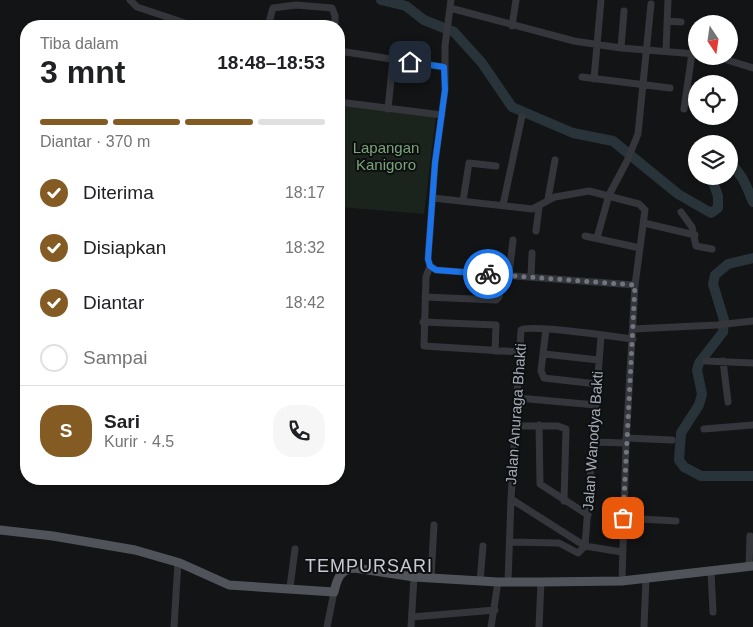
<!DOCTYPE html>
<html lang="id">
<meta charset="utf-8">
<style>
body{margin:0;font-family:Helvetica,sans-serif;background:#f6f6f6;color:#202124;height:100vh;display:flex;flex-direction:column;font-size:19px;white-space:nowrap}
*{box-sizing:border-box;margin:0}
p{font-size:16px;color:#757577}
.icon{flex:none;width:28px;height:28px;fill:none;stroke:currentColor;stroke-width:2;stroke-linecap:round;stroke-linejoin:round}
.map{position:relative;flex:1;overflow:hidden}
.details{position:absolute;left:20px;top:20px;width:325px;height:465px;display:flex;flex-direction:column;background:#fff;border-radius:20px;box-shadow:0 1px 4px #0004}
.details>*{flex:none}
.needle{width:32px;rotate:167deg}
.tools{position:absolute;left:688px;top:15px;display:grid;gap:10px}
.tools a{display:grid;place-items:center;width:50px;height:50px;border-radius:50%;background:#fff;box-shadow:0 1px 4px #0004;font-size:25px}
.pin{position:absolute;display:grid;place-items:center;width:42px;height:42px;color:#fff;margin:-21px;border-radius:10px;box-shadow:0 2px 8px #0006}
.courier{position:absolute;display:grid;place-items:center;width:50px;height:50px;margin:-25px;border:4px solid #1a73e8;border-radius:50%;background:#fff;color:#222;box-shadow:0 1px 6px #0007}
.overview em{font-style:normal;font-weight:800}
.overview div{display:flex;flex-direction:column-reverse}
.overview{display:flex;align-items:center;justify-content:space-between;height:85px;padding:0 20px}
h1{font-size:32px;font-weight:800;line-height:38px}
.bar{display:grid;grid-template-columns:repeat(4,1fr);gap:8px 5px;align-content:center;height:60px;padding:0 20px}
.bar i{height:6px;border-radius:4px;background:#e0e0e0}
.bar .current{background:#845c23}
.bar p{grid-column:span 4}
.line{display:flex;align-items:center;gap:12px;padding:0 20px;border-top:1px solid #e0e0e0}
.line div{flex:1}
.round{display:grid;place-items:center;flex:none;width:52px;height:52px;border-radius:20px;background:#f6f6f6}
ol{padding:0 20px;list-style:none}
li{display:flex;align-items:center;gap:15px;height:55px}
li p{margin-inline-start:auto}
li .icon{padding:5px;border-radius:50%;background:#845c23;color:#fff;stroke-width:4}
li:last-child{color:#757577}
li i{width:28px;height:28px;border:2px solid #e0e0e0;border-radius:50%}
.map>svg:first-child{display:block}
.green{fill:#1b241c}
.lines{fill:none;stroke-linecap:round;stroke-linejoin:round}
.river{stroke:#29343a;stroke-width:10}
.minor{stroke:#34363b;stroke-width:7}
.major{stroke:#50535a;stroke-width:9}
.done{stroke:#71767e;stroke-width:5;stroke-dasharray:0 9}
.route{stroke:#1a73e8;stroke-width:6}
.labels{text-anchor:middle;stroke-width:4;stroke-linejoin:round;paint-order:stroke}
.park-label{font-size:15px;fill:#7aa479;stroke:#0e0f10}
.street-label{font-size:15px;fill:#a4abb7;stroke:#0e0f10}
.quarter-label{font-size:18px;letter-spacing:1px;fill:#c5cad3;stroke:#0e0f10}
</style>
<div class="map">
<svg width="753" height="627" viewBox="0 0 753 627">
<rect width="100%" height="100%" fill="#131415"/>
<path class="green" d="M345 103 436 115 424 214 340 207Z"/>
<g class="lines">
<path class="river" d="M381 0 406 6 424 20 454 32 482 63 512 107 573 133 613 141 678 194 711 213 718 208V196L711 176
M729 163C743 174 746 186 753 202
M753 258 728 264 715 275 713 284 724 320 723 332 699 363 697 370 702 394 699 405 681 433 679 460 684 467 701 476H753"/>
<path class="minor" d="M130 0 137 7 194 26
M450 8 574 41 621 48 696 54
M667 21 681 22
M268 26 273 8 296 5 332 8 335 16V26
M512 26 516 0
M621 48 624 11
M339 51 444 67
M666 51 668 0
M714 56 753 68
M582 77 670 88
M594 79 601 0
M339 102 442 115
M388 109 393 59
M684 109 692 53
M433 198 532 209 555 197 589 191 639 204 645 210 635 285 626 443 622 581
M548 199 555 160
M463 201 469 163 496 166
M503 205 522 116
M681 212 692 227 696 246 712 249
M644 223 695 235
M536 231 539 207
M585 236 640 248
M597 238 609 195 627 161 638 134 651 4
M430 266 428 259 435 163 445 90V46L451 0
M430 266 436 270 635 285
M430 266 426 277 424 346 520 352
M509 275 513 240
M531 276 532 253
M425 297 496 300 499 297 501 275
M423 322 496 325 495 351
M546 329 541 371 544 378 597 384
M633 329 717 325 753 321
M544 354 599 360
M706 361 753 363
M723 361 728 402
M518 398 596 405
M539 425 540 484 588 515
M516 426H558L566 429 564 501
M704 429 753 425
M626 438 672 440
M593 442 626 443
M511 499 585 546 622 552
M623 518 676 521
M510 542 559 543 578 553 585 546 601 336
M749 567 750 536
M711 571 713 612
M431 578 434 525
M480 581 483 546
M508 582 511 499 521 330C529 324 617 337 633 339
M290 587 295 549
M412 617 495 610
M174 627 178 562
M327 627 334 592
M411 627 414 577
M491 627 498 582
M539 627 541 582
M644 627 646 578"/>
<path class="major" d="M0 530 53 536 135 550 180 563 229 585 334 592C337 579 340 569 355 568L414 577 498 582H541L622 581 753 566"/>
</g>
<g class="lines">
<path class="done" d="M488 274 635 285 623 518"/>
<path class="route" d="M410 62 444 67 445 90 435 163 428 259 430 266 436 270 488 274"/>
</g>
<g class="labels">
<g class="park-label">
<text x="386" y="153">Lapangan<tspan x="386" dy="17">Kanigoro</tspan></text>
</g>
<g class="street-label">
<text transform="translate(516 414) rotate(-86)" y="5">Jalan Anuraga Bhakti</text>
<text transform="translate(593 441) rotate(-86)" y="5">Jalan Wanodya Bakti</text>
</g>
<g class="quarter-label">
<text x="369" y="572">TEMPURSARI</text>
</g>
</g>
</svg>
<div class="tools">
<a><svg class="needle" viewBox="-14 -14 28 28"><path d="M0-13l5 13h-10z" fill="#e53935"/><path d="M0 13l5-13h-10z" fill="#757577"/></svg></a>
<a><svg class="icon" aria-label="locate" viewBox="0 0 24 24"><circle cx="12" cy="12" r="6"/><path d="M12 2v4M12 18v4M2 12h4M18 12h4"/></svg></a>
<a><svg class="icon" aria-label="layers" viewBox="0 0 24 24"><path d="M12 4l9 5-9 5-9-5zM3 14l9 5 9-5"/></svg></a>
</div>
<div class="pin" style="left:623px;top:518px;background:#ea580c"><svg class="icon" aria-label="bag" viewBox="0 0 24 24"><path d="M5 8h14l-1 12H6zM9 8a3 3 0 0 1 6 0"/></svg></div>
<div class="pin" style="left:410px;top:62px;background:#1f2937"><svg class="icon" aria-label="home" viewBox="0 0 24 24"><path d="M3 11l9-7 9 7M6 9v11h12V9"/></svg></div>
<div class="courier" style="left:488px;top:274px"><svg class="icon" aria-label="bike" viewBox="0 0 24 24"><circle cx="6" cy="16" r="4"/><circle cx="18" cy="16" r="4"/><path d="M6 16l4-8h5l3 8M10 8l3 8H6M13 5h3"/></svg></div>
<section class="details">
<div class="overview"><div><h1>3 mnt</h1><p>Tiba dalam</p></div><em>18:48–18:53</em></div>
<div class="bar"><i class="current"></i><i class="current"></i><i class="current"></i><i></i><p>Diantar · 370 m</p></div>
<ol>
<li><svg class="icon" aria-label="check" viewBox="0 0 24 24"><path d="M5 12l5 5 9-10"/></svg>Diterima<p>18:17</p></li>
<li><svg class="icon" aria-label="check" viewBox="0 0 24 24"><path d="M5 12l5 5 9-10"/></svg>Disiapkan<p>18:32</p></li>
<li><svg class="icon" aria-label="check" viewBox="0 0 24 24"><path d="M5 12l5 5 9-10"/></svg>Diantar<p>18:42</p></li>
<li><i></i>Sampai</li>
</ol>
<div class="line" style="height:90px"><b class="round" style="background:#845c23;color:#fff">S</b><div><b>Sari</b><p>Kurir · 4.5</p></div><a class="round"><svg class="icon" aria-label="phone" viewBox="0 0 24 24"><path d="M5 4h4l2 5-3 2q2 4 5 5l2-3 5 2v4C11 20 4 13 5 4z"/></svg></a></div>
</section>
</div>
